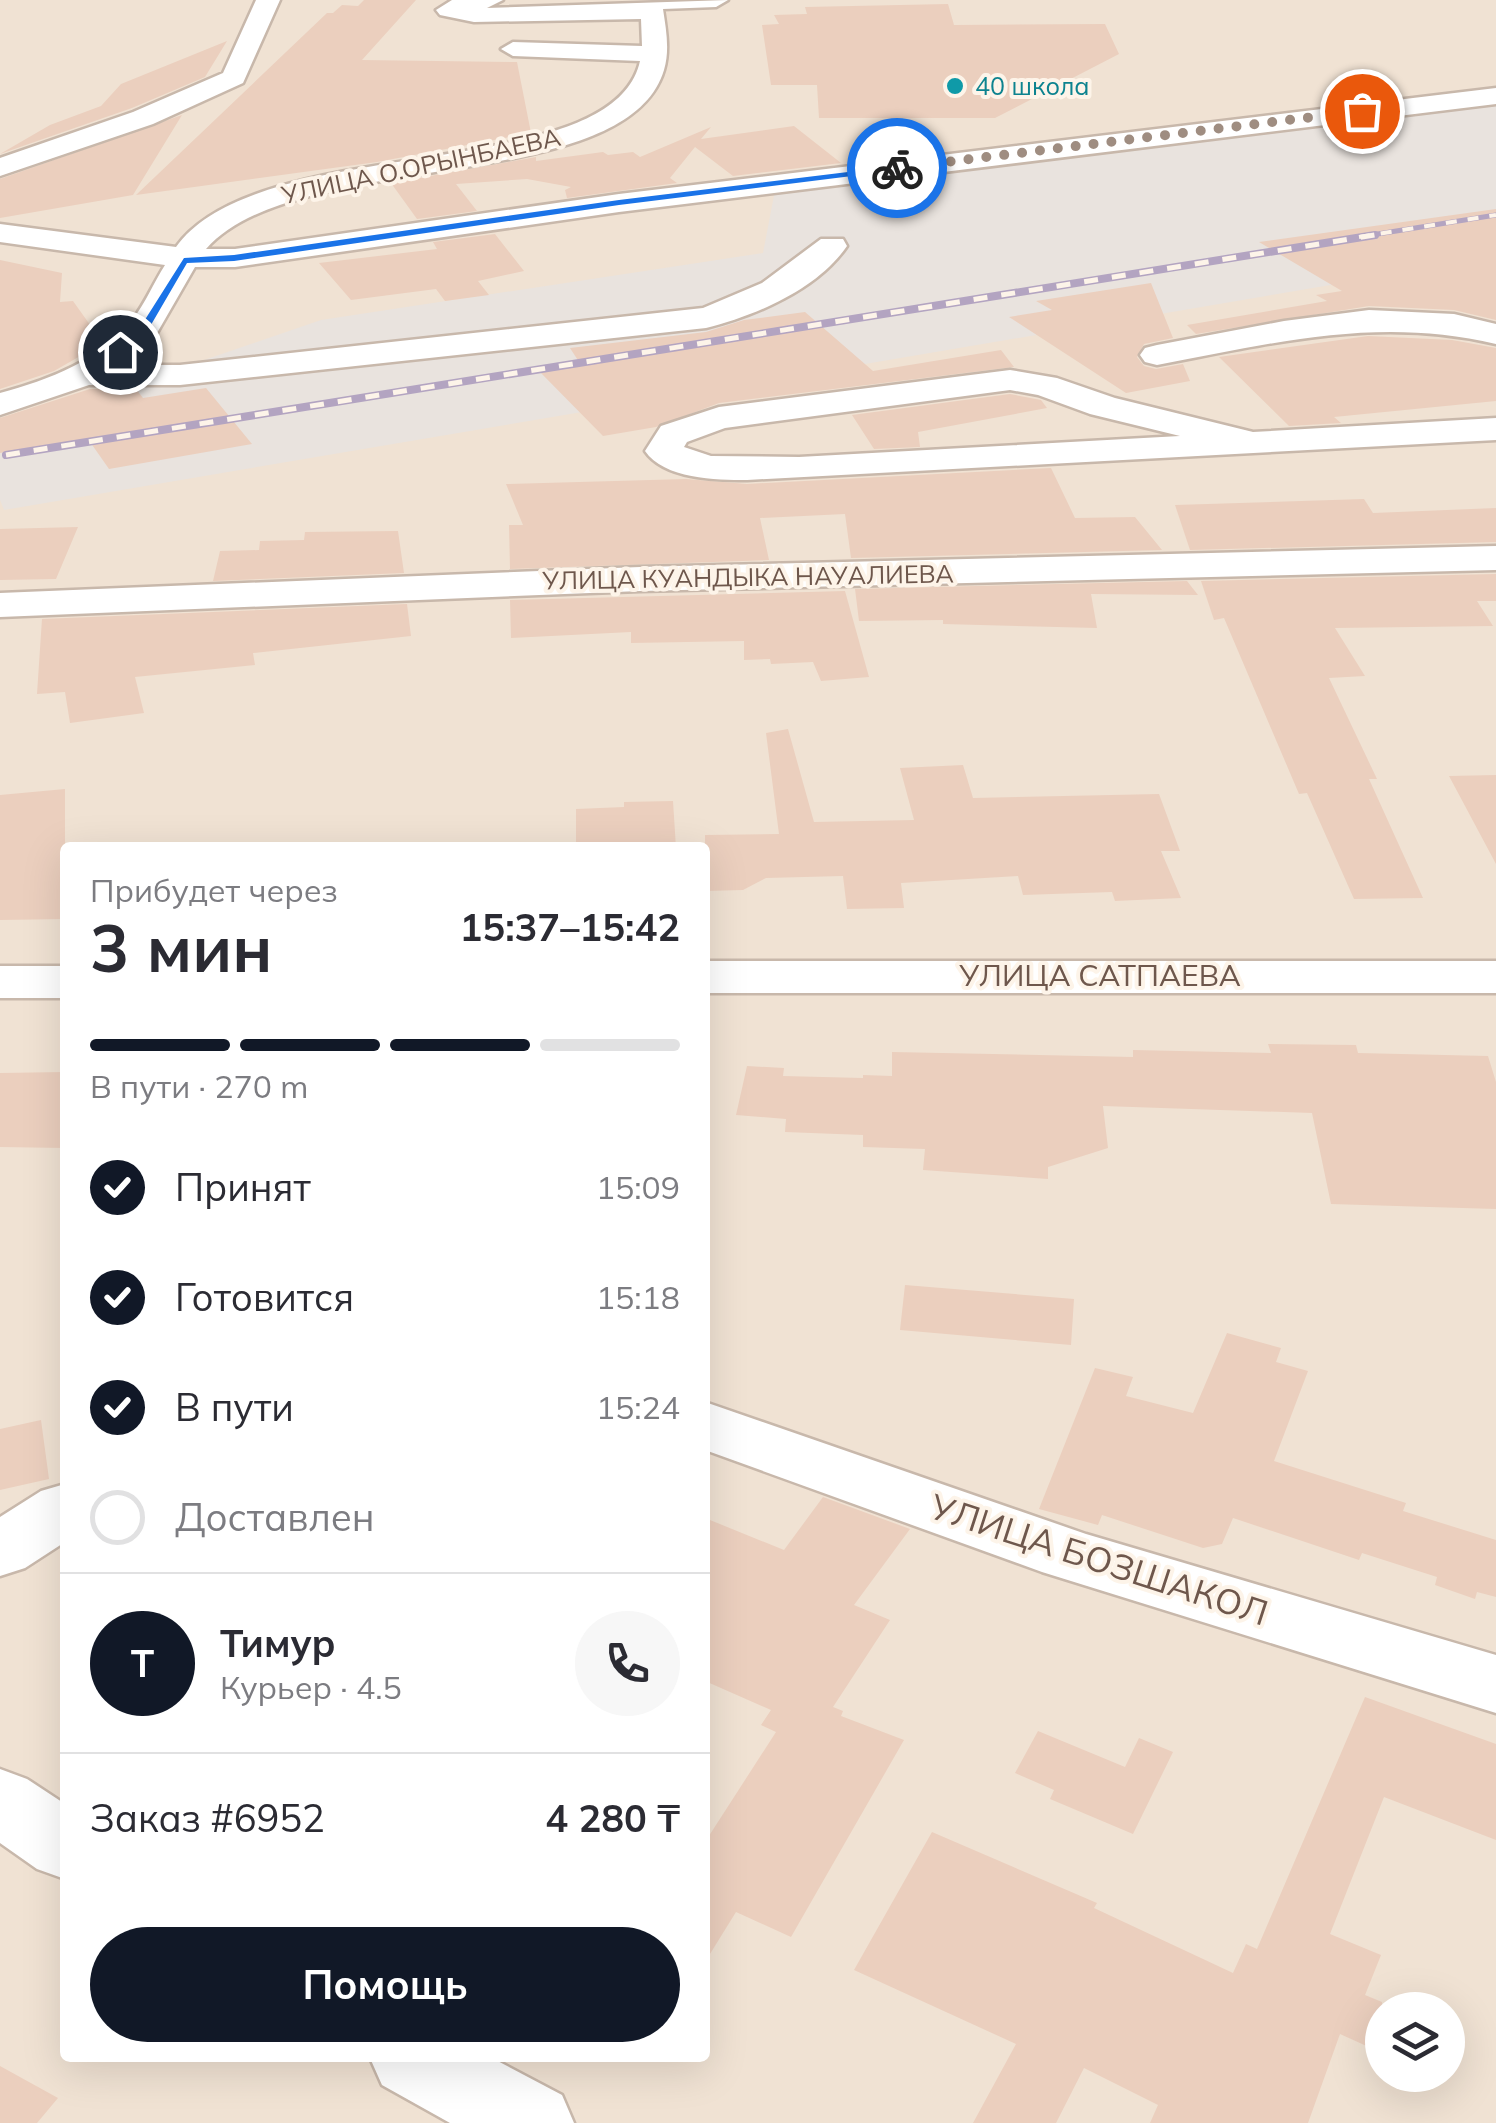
<!DOCTYPE html>
<html lang="ru">
<meta charset="utf-8">
<style>
body{margin:0;font-family:Mulish,sans-serif;background:#f7f7f7;color:#2b2b33;height:100vh;display:flex;flex-direction:column;font-size:38px;white-space:nowrap}
*{box-sizing:border-box;margin:0}
p{font-size:32px;color:#7c7c81}
.icon{flex:none;width:55px;height:55px;fill:none;stroke:currentColor;stroke-width:2;stroke-linecap:round;stroke-linejoin:round}
.map{position:relative;flex:1;overflow:hidden}
.panel{position:absolute;left:60px;top:842px;width:650px;height:1220px;display:flex;flex-direction:column;background:#fff;border-radius:10px;box-shadow:0 10px 40px #0002}
.panel>*{flex:none}
.fabs{position:absolute;left:1365px;top:1992px;display:grid;gap:20px}
.fabs a{display:grid;place-items:center;width:100px;height:100px;border-radius:50%;background:#fff;box-shadow:0 10px 40px #0002;font-size:50px}
.pin{position:absolute;display:grid;place-items:center;width:85px;height:85px;color:#fff;margin:-42px;border:5px solid #fff;border-radius:50%;box-shadow:0 2px 10px #0007}
.courier{position:absolute;display:grid;place-items:center;width:100px;height:100px;margin:-50px;border:8px solid #1a73e8;border-radius:50%;background:#fff;color:#222;box-shadow:0 2px 12px #0007}
.summary em{font-style:normal;font-weight:700}
.summary div{display:flex;flex-direction:column-reverse}
.summary{display:flex;align-items:center;justify-content:space-between;height:170px;padding:0 30px}
h1{font-size:65px;font-weight:700;line-height:75px}
.bar{display:grid;grid-template-columns:repeat(4,1fr);gap:15px 10px;align-content:center;height:120px;padding:0 30px}
.bar i{height:12px;border-radius:8px;background:#e1e1e2}
.bar .active{background:#111827}
.bar p{grid-column:span 4}
.line{display:flex;align-items:center;gap:25px;padding:0 30px;border-top:2px solid #e1e1e2}
.line div{flex:1}
.round{display:grid;place-items:center;flex:none;width:105px;height:105px;border-radius:52px;background:#f7f7f7}
ol{padding:0 30px;list-style:none}
li{display:flex;align-items:center;gap:30px;height:110px}
li p{margin-inline-start:auto}
li .icon{padding:10px;border-radius:50%;background:#111827;color:#fff;stroke-width:4}
li:last-child{color:#7c7c81}
li i{width:55px;height:55px;border:5px solid #e1e1e2;border-radius:50%}
.cta{display:flex;gap:20px;margin-top:auto;padding:20px 30px}
.cta a{flex:1;height:115px;border-radius:60px;background:#111827;color:#fff;font-size:40px;font-weight:700;line-height:115px;text-align:center}
.map>svg:first-child{display:block}
.residential{fill:#f0e2d3;fill-rule:evenodd}
.industrial{fill:#e9e3de}
.building{fill:#ebcfbe}
.lines{fill:none;stroke-linecap:round;stroke-linejoin:round}
.minor-casing{stroke:#c8b8ab;stroke-width:5}
.minor{fill:#fff;fill-rule:evenodd}
.rail-far1-casing{stroke:#b3a4c1;stroke-width:5}
.rail-casing{stroke:#b3a4c1;stroke-width:8}
.rail-far1{stroke:#fdf4e9;stroke-width:4;stroke-dasharray:11;stroke-linecap:butt}
.rail{stroke:#fdf4e9;stroke-width:5;stroke-dasharray:14;stroke-linecap:butt}
.route{fill:#1a73e8}
.done{stroke:#9f8d81;stroke-width:10;stroke-dasharray:0 18}
.culture-dot{fill:#0f9aa8;stroke:#fdf4e9;stroke-width:4}
.labels{text-anchor:middle;stroke-width:8;stroke-linejoin:round;paint-order:stroke}
.far-culture-label{font-size:25px;fill:#0d838f;stroke:#fdf4e9;text-anchor:start}
.far-street-label{font-size:25px;fill:#6e574c;stroke:#fdf4e9}
.street-label{font-size:30px;fill:#6e574c;stroke:#fdf4e9}
.near-street-label{font-size:35px;fill:#6e574c;stroke:#fdf4e9}
</style>
<div class="map">
<svg width="1496" height="2123" viewBox="0 0 1496 2123">
<rect width="100%" height="100%" fill="#f9f0e4"/>
<path class="residential" d="M0 0H1496V2123H0ZM65 848H705V2058H65ZM1382 2010H1448V2075H1382Z"/>
<path class="industrial" d="M1496 88V257L4 510 0 500V425L134 384 321 320 763 253 775 190Z"/>
<path class="building" d="M364 0H416L362 60 517 62 531 133 377 162 136 195 327 13H333L342 5 358 6Z
M948 4 954 25 1105 24 1119 54 995 118H819L817 85H771L762 25 779 24 774 15 807 14 805 7Z
M227 41 205 77 132 108 0 154 50 125 101 106 121 84Z
M182 115 133 195 0 218V179Z
M794 126 841 163 733 176 695 147 670 178 677 183 567 198 565 190 571 187 527 179 456 184 477 211 417 219 391 183 536 157V161L603 152 608 155 633 152 640 157 711 127 701 139Z
M1496 209V320L1454 310 1369 306 1196 334 1187 325 1327 301 1316 295 1342 291 1259 242Z
M495 234 524 271 478 281 489 295 445 301 436 289 351 300 319 263 437 249 433 242Z
M0 260 62 273 60 302 73 301 103 343 54 371 0 389Z
M1151 283 1173 338 1144 344 1137 357 1144 366 1156 369 1183 364 1190 381 1126 393 1009 317 1052 310 1036 301Z
M805 312 873 371 1001 350 1014 367 719 403 656 427 603 436 539 371 581 365 570 348 706 332 744 320Z
M1368 336 1452 340 1496 348V401L1334 417 1341 423 1289 426 1219 357Z
M206 388 252 444 109 469 88 439 0 453V418L90 389H136L143 398Z
M1010 394 1041 400 1047 408 918 432 920 447 874 449 852 415Z
M1051 468 1075 518 1135 517 1162 550 851 558 845 514 760 518 769 560 510 569 509 525H523L506 484 686 479 747 484Z
M1364 499 1373 513 1496 508V542L1190 550 1175 505Z
M78 527 56 579 0 580V529Z
M398 531 404 573 213 581 220 551 259 550 260 541 304 540 305 532Z
M1496 574V601H1477L1493 626 1335 628 1365 676 1329 678 1377 779H1369L1423 898 1354 899 1307 793 1299 794 1224 618 1214 620 1201 581Z
M1187 581 1198 595 1091 594 1097 628 943 624V620L859 621 855 589Z
M845 591 869 677 821 681 813 662 771 664 770 659 744 660V641L631 643V632L511 638 510 600Z
M407 604 411 636 253 653 255 665 135 677 144 713 70 723 65 692 37 694 42 619Z
M788 729 814 822 914 820 900 768 963 765 973 798 1159 794 1180 851H1161L1181 898 1115 901 1112 892 1023 895 1018 876 901 883 904 908 847 909 843 876 766 878 743 890 705 891V835L779 834 766 733Z
M1496 775V864L1449 776Z
M65 789V919L0 920V795Z
M673 801 676 848H576V809L624 807V802Z
M1268 1044 1356 1045 1358 1053 1488 1056 1496 1082V1209L1331 1204 1312 1113 1103 1106 1108 1148 1048 1167V1179L923 1170 925 1149 863 1147V1135L785 1132 786 1119 736 1115 747 1066 784 1068 783 1076 863 1078V1075L892 1076V1052L1133 1057V1050L1271 1053Z
M65 1072V1148L0 1147V1073Z
M905 1285 1074 1299 1071 1345 900 1330Z
M1227 1333 1281 1348 1276 1362 1308 1371 1274 1461 1406 1503 1403 1511 1496 1540V1597L1477 1592 1475 1599 1435 1585 1437 1577 1362 1553 1359 1560 1233 1518 1222 1544 1203 1548 1102 1515 1098 1525 1039 1509 1095 1368 1133 1377 1126 1396 1193 1413Z
M41 1420 49 1479 0 1490V1429Z
M823 1497 910 1529 854 1605 890 1620 833 1707 843 1711 841 1716 904 1740 791 1937 736 1912 705 1962V1842L776 1732 761 1725 771 1710 705 1681V1518L784 1550Z
M1365 1697 1496 1744V1840L1384 1797 1330 1934 1381 1955 1365 1995 1382 2002V2053L1340 2034 1308 2123H1150L1158 2105 1084 2068 1056 2123H973L1016 2044 854 1970 932 1832 1097 1903 1094 1908 1233 1973 1246 1944 1257 1949Z
M1038 1731 1125 1767 1139 1738 1173 1752 1133 1834 1050 1799 1054 1790 1015 1773Z
M0 2066 58 2098 37 2123H0Z"/>
<g class="lines">
<defs>
<path id="minor" d="M256 0H280L243 83 153 124 0 176V158L133 112 223 73Z
M452 0H503L487 8 728 0 716 7 663 9C666 29 670 50 664 70 626 197 295 147 206 249H235L619 194 1496 88V104L619 212 235 267H195L157 333 124 365H180L703 308 762 283 821 239H843L847 246C818 289 755 316 706 328L180 385H89L0 415V393C49 380 101 360 133 319 146 302 154 282 165 265L0 242V224L176 247C260 130 613 186 640 61L513 56 501 49 513 42 642 46 641 19 474 22 440 15 436 10Z
M1369 310 1454 314 1496 324V344C1378 316 1274 343 1157 365L1145 362 1140 355 1145 348 1157 345 1284 321Z
M1010 370 1057 378 1115 398 1253 432 1496 418V440L747 480C716 480 664 479 645 451L661 426 719 407ZM1010 390 1038 395 1090 414 1180 436 799 457 711 456 684 447 687 442 725 428Z
M1496 546V570L640 591 0 617V593L640 567Z
M705 961H1496V993H705Z
M0 966H65V998H0Z
M705 1402 1086 1534 1496 1655V1713L1042 1572 705 1450Z
M65 1484V1542L25 1568 0 1576V1517L41 1491Z
M0 1769 27 1779 65 1804V1879L37 1869 0 1843Z
M370 2058H492L562 2095 574 2123H450L382 2085Z"/>
</defs>
<use href="#minor" class="minor-casing"/>
<use href="#minor" class="minor"/>
<defs>
<path id="rail-far1" d="M1359 237 1496 215"/>
<path id="rail" d="M6 455 1375 235"/>
</defs>
<use href="#rail-far1" class="rail-far1-casing"/>
<use href="#rail" class="rail-casing"/>
<use href="#rail-far1" class="rail-far1"/>
<use href="#rail" class="rail"/>
</g>
<path class="route" d="M897 166 900 170 619 205 234 261 187 263 148 330 124 354 115 352 141 326 184 258 234 255 619 200Z"/>
<g class="lines">
<path class="done" d="M897 168 1362 111"/>
</g>
<circle class="culture-dot" cx="955" cy="86" r="10"/>
<g class="labels">
<g class="far-culture-label">
<text x="975" y="95">40 школа</text>
</g>
<g class="far-street-label">
<text transform="translate(421 166) rotate(-12)" y="9">УЛИЦА О.ОРЫНБАЕВА</text>
<text transform="translate(748 577) rotate(-1)" y="9">УЛИЦА КУАНДЫКА НАУАЛИЕВА</text>
</g>
<g class="street-label">
<text x="1100" y="986">УЛИЦА САТПАЕВА</text>
</g>
<g class="near-street-label">
<text transform="translate(1099 1560) rotate(18)" y="12">УЛИЦА БОЗШАКОЛ</text>
</g>
</g>
</svg>
<div class="fabs">
<a><svg class="icon" aria-label="layers" viewBox="0 0 24 24"><path d="M12 4l9 5-9 5-9-5zM3 14l9 5 9-5"/></svg></a>
</div>
<div class="pin" style="left:1362px;top:111px;background:#ea580c"><svg class="icon" aria-label="bag" viewBox="0 0 24 24"><path d="M5 8h14l-1 12H6zM9 8a3 3 0 0 1 6 0"/></svg></div>
<div class="pin" style="left:120px;top:352px;background:#1f2937"><svg class="icon" aria-label="home" viewBox="0 0 24 24"><path d="M3 11l9-7 9 7M6 9v11h12V9"/></svg></div>
<div class="courier" style="left:897px;top:168px"><svg class="icon" aria-label="bike" viewBox="0 0 24 24"><circle cx="6" cy="16" r="4"/><circle cx="18" cy="16" r="4"/><path d="M6 16l4-8h5l3 8M10 8l3 8H6M13 5h3"/></svg></div>
<section class="panel">
<div class="summary"><div><h1>3 мин</h1><p>Прибудет через</p></div><em>15:37–15:42</em></div>
<div class="bar"><i class="active"></i><i class="active"></i><i class="active"></i><i></i><p>В пути · 270 m</p></div>
<ol>
<li><svg class="icon" aria-label="check" viewBox="0 0 24 24"><path d="M5 12l5 5 9-10"/></svg>Принят<p>15:09</p></li>
<li><svg class="icon" aria-label="check" viewBox="0 0 24 24"><path d="M5 12l5 5 9-10"/></svg>Готовится<p>15:18</p></li>
<li><svg class="icon" aria-label="check" viewBox="0 0 24 24"><path d="M5 12l5 5 9-10"/></svg>В пути<p>15:24</p></li>
<li><i></i>Доставлен</li>
</ol>
<div class="line" style="height:180px"><b class="round" style="background:#111827;color:#fff">Т</b><div><b>Тимур</b><p>Курьер · 4.5</p></div><a class="round"><svg class="icon" aria-label="phone" viewBox="0 0 24 24"><path d="M5 4h4l2 5-3 2q2 4 5 5l2-3 5 2v4C11 20 4 13 5 4z"/></svg></a></div>
<div class="line" style="height:130px"><div>Заказ #6952</div><b>4 280 ₸</b></div>
<div class="cta"><a>Помощь</a></div>
</section>
</div>
